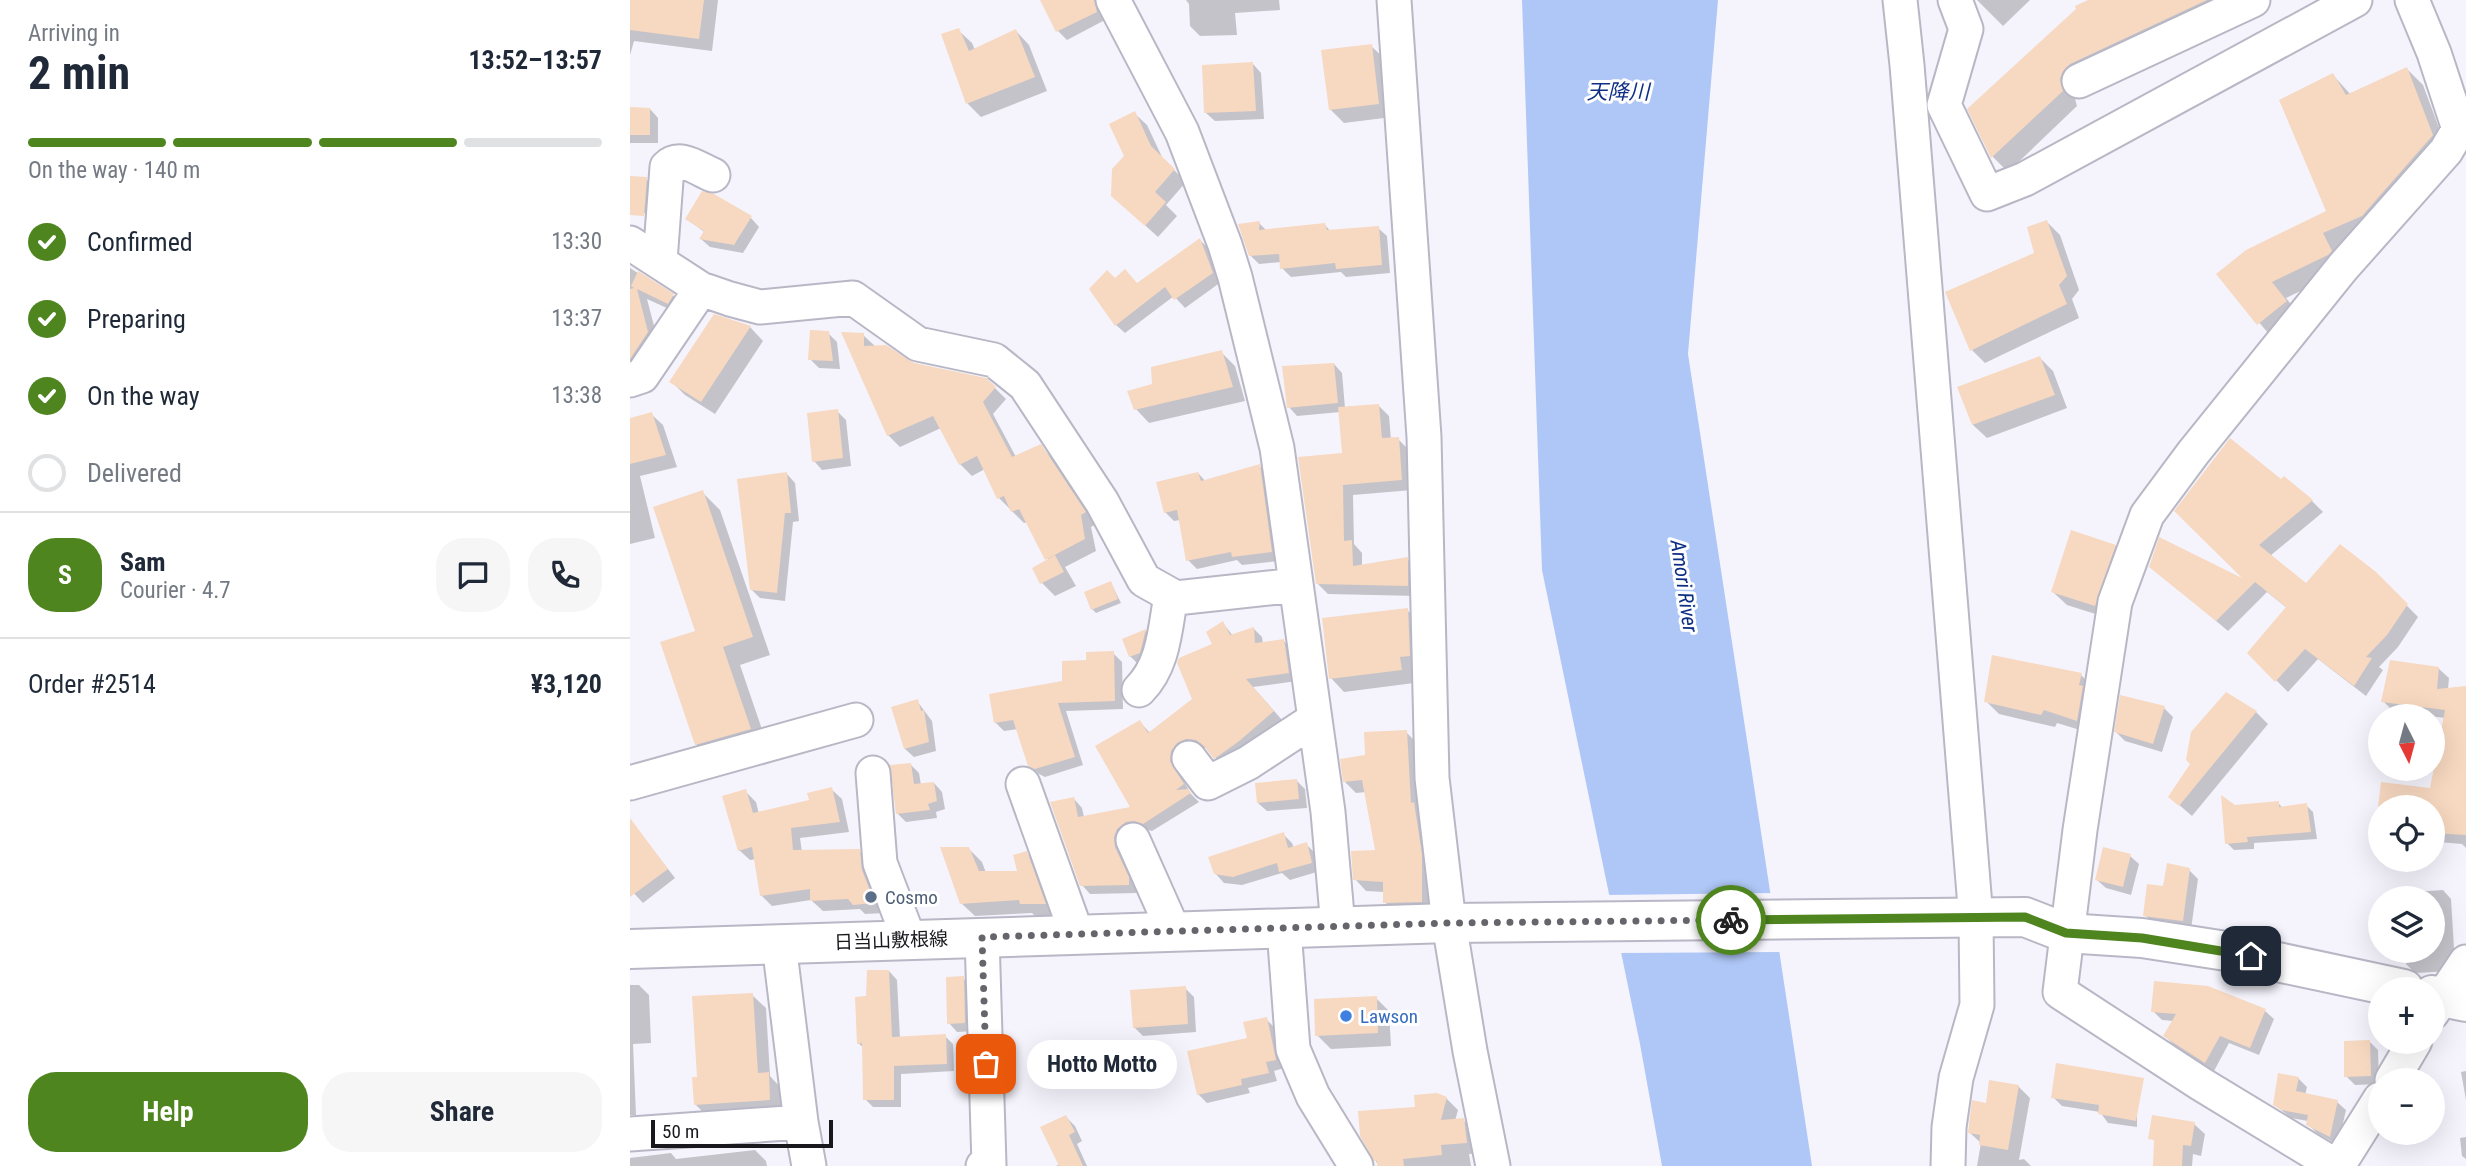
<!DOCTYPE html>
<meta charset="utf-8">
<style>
body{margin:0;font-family:"Roboto Condensed","Noto Sans JP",sans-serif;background:#f6f6f7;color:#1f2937;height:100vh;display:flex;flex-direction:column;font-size:26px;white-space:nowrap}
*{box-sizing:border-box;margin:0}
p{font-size:23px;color:#747a83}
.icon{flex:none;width:38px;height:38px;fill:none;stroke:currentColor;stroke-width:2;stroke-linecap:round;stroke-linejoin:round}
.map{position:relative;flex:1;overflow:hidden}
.side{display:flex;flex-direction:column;background:#fff;width:630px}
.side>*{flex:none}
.needle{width:46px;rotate:174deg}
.fabs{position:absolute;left:1738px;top:704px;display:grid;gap:14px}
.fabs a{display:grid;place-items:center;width:77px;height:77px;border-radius:50%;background:#fff;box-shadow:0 7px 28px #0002;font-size:35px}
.scale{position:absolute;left:21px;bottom:18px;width:182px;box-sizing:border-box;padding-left:7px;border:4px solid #18181d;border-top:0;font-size:19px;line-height:24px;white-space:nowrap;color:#18181d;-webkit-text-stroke:5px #fff;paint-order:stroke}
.pin{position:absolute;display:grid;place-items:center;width:60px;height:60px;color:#fff;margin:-30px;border-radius:14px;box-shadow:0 4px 10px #0006}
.courier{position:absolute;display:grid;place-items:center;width:70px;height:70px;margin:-35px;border:5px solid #4f851e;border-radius:50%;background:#fff;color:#222;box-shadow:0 2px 9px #0007}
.bubble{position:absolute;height:49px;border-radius:24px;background:#fff;box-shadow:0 7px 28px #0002;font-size:23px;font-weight:700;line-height:49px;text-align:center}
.overview em{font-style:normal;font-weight:700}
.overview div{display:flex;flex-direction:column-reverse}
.overview{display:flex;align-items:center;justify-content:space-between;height:119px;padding:0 28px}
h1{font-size:46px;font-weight:700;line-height:52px}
.bar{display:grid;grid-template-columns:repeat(4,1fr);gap:10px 7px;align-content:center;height:84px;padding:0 28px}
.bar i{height:9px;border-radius:5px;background:#e0e1e3}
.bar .active{background:#4f851e}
.bar p{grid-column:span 4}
.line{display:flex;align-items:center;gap:18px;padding:0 28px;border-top:2px solid #e0e1e3}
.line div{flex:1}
.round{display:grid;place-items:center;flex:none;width:74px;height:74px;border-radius:28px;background:#f6f6f7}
ol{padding:0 28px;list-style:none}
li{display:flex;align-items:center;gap:21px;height:77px}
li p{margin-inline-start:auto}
li .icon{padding:7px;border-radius:50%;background:#4f851e;color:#fff;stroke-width:4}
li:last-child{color:#747a83}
li i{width:38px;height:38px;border:4px solid #e0e1e3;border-radius:50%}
.action{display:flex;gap:14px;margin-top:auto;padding:14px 28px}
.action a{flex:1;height:80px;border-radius:28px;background:#4f851e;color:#fff;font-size:28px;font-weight:700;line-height:80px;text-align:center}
.action a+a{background:#f6f6f7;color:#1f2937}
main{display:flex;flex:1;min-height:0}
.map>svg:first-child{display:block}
.water{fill:#afc7f6}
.pier{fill:#f5f4fd}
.shadow{fill:#0003}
.building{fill:#f7d8c0}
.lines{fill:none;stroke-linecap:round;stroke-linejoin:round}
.minor-casing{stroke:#b8b7c5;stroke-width:37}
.major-casing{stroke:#b8b7c5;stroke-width:42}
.minor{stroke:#fff;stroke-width:33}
.major{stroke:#fff;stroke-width:38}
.done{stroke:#65656b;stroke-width:7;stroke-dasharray:0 12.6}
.route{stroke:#4f851e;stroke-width:9}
.service-dot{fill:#5c6f8a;stroke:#fff;stroke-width:2.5}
.shop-dot{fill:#3f7fe0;stroke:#fff;stroke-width:2.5}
.labels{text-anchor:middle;stroke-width:6;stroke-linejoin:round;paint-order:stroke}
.service-label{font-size:19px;fill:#4e5e75;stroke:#fff;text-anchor:start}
.street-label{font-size:19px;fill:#18181d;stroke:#fff}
.shop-label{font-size:19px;fill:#366cbe;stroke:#fff;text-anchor:start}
.water-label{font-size:21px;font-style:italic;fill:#0e2e84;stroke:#fff}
</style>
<main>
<section class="side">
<div class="overview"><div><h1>2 min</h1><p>Arriving in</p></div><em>13:52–13:57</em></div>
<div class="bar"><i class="active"></i><i class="active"></i><i class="active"></i><i></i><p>On the way · 140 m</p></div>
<ol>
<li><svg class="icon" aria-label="check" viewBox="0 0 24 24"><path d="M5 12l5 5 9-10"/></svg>Confirmed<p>13:30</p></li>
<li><svg class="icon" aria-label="check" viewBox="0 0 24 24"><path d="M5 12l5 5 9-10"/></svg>Preparing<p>13:37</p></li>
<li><svg class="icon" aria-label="check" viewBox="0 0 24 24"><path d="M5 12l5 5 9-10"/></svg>On the way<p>13:38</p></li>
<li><i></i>Delivered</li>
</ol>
<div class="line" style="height:126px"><b class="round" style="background:#4f851e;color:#fff">S</b><div><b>Sam</b><p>Courier · 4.7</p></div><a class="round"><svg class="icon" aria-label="chat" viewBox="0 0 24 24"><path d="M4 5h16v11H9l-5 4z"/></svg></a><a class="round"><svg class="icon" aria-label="phone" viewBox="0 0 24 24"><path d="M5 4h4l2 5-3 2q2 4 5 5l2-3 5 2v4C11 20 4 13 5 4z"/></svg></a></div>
<div class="line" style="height:91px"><div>Order #2514</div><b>¥3,120</b></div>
<div class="action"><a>Help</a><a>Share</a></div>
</section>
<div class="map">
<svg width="1836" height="1166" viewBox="0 0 1836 1166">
<rect width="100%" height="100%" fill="#f5f4fd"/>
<path class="water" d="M892 0H1088L1058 354 1182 1166H1032L1010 1044 912 570Z"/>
<path class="pier" d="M1144 893 1153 952 988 953 976 895Z"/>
<path class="shadow" d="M0 0H88L82 51 4 41 0 55Z
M412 0H471L475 20 437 40 428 31Z
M556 0H649L650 10 605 13 607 35 570 36 560 26 559 4Z
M1347 0H1400L1373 26Z
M1462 0H1624L1444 95 1447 106 1378 172 1363 157 1340 109Z
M328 30 342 43 345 50 386 31 399 45 417 91 351 117 338 104 313 35Z
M741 46 755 59 762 117 714 123 700 109Z
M623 64 631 73 634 119 585 121 576 113Z
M1777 69 1793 85 1818 152 1714 270 1656 298 1672 318 1644 340 1589 275 1698 212 1703 75 1721 95Z
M0 109H20L28 118V143H0Z
M504 113 517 125 533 159 556 182 536 205 547 216 528 237 496 208V156Z
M0 178 16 179 25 188 23 214 0 211Z
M121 218 129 227 113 253 80 247 71 239 81 237 57 219Z
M1417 222 1430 235 1449 290 1442 299 1449 318 1355 363 1342 350 1406 254Z
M629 223 637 231 695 225 701 232 748 228 757 236 760 273 716 277 711 272 661 277 652 268 651 262 629 264 620 255Z
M570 240 579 249 591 282 555 308 544 296 495 333 486 325 507 284Z
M0 268 43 296 55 307 50 314 17 299 29 345 0 372Z
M120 327 133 341 85 414 55 395 42 382Z
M198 333 207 342 210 369 189 368 180 359Z
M213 334 233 335 246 347 283 364 365 388 376 399 363 414 386 457 410 446 422 458 466 524 461 527 466 551 435 567 446 586 425 596 412 583 419 561 397 522 394 523 369 498 355 469 342 476 330 464 311 428 270 447 258 435Z
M591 352 605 366 615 401 519 423 506 409 524 385Z
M1410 358 1423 371 1437 408 1357 438 1343 425 1330 388Z
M704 364 712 373 715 408 748 405 759 416 761 440 768 439 779 450 782 490 723 495 724 544 732 553V566L777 559 788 570V596L698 594 687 583 714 455 710 412 667 416 659 407Z
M207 411 216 420 221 466 192 470 184 461Z
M21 414 33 425 47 467 10 476 25 538 0 544V420Z
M629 466 638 474 650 561 612 565 607 560 567 569 558 560 550 520 544 521 535 512 568 473 576 482Z
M157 474 165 483 169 521 163 522 155 601 130 598 121 589Z
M1651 481 1682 501 1693 512 1640 556 1676 586 1745 573 1788 617 1768 647 1749 667 1753 670 1736 696 1688 659 1658 692 1619 653 1657 608 1637 592 1598 631 1521 566 1618 583 1546 511Z
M72 492 90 510 140 655 110 665 138 747 84 762 66 744 67 632Z
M1485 546 1498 560 1478 618 1437 605 1423 592Z
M481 583 491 603 466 613 462 609Z
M777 610 791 623 793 669 783 670 784 683 714 692 701 678Z
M593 623 603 636 624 629 632 637 633 644 654 641 662 650 667 681 623 687 652 720 617 750 594 766 576 748 565 747 550 759 548 771 561 794 569 802 522 831 514 829 507 893 460 894 452 885 444 799 452 808 454 817 503 808 510 722 520 733 564 699Z
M516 631 524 639 509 665 500 656 494 640Z
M483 653 492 662 493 709 436 711 453 765 415 777 409 774 400 765 388 729 374 731 365 722 434 682 458 662Z
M1808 668 1819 678 1818 689 1836 687V848L1832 844 1809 842 1802 837V807H1750V823L1748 821 1752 784 1801 790 1815 718 1763 711 1753 701Z
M1451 675 1465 689 1460 733 1427 723 1425 727 1369 714 1356 701Z
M1596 695 1626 712 1638 724 1562 816 1540 797 1563 764Z
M287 701 302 721 306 751 284 757 275 749Z
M1534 708 1543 717 1532 752 1495 741 1486 732Z
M776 732 787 743 802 913 766 914 755 902V892L736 891 725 879 747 852 736 792 726 793 715 782 737 756Z
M280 764 289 773 291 785 304 783 312 792 315 809 306 812 307 818 276 822 267 813Z
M666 780 675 789 677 808 637 811 628 803Z
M201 789 212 799 219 832 170 838 172 852 229 851 239 861 254 913 235 914 230 909 193 911 181 900 142 906 131 895 126 859 120 860 109 850 115 791 126 802 129 814 181 802Z
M1648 803 1653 808 1676 805 1683 812 1687 839 1624 843V849L1604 850 1597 843 1604 807Z
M9 832 45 878 13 903 0 889V839Z
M653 834 662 843 664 848 676 844 685 853 690 871 660 880 652 873 612 885 594 883 585 873Z
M338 848 352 862 356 873H389L396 853 410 867 428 917 405 916 402 913 345 916 331 903Z
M1500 856 1509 864 1501 895 1476 888 1467 880Z
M1559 870 1568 879 1561 929 1524 924 1515 915 1534 888Z
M1813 890 1821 899 1825 965 1821 971 1785 973 1776 964 1775 950H1802V898H1771L1770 893Z
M259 971 267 980 270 1038 315 1036 323 1044 324 1071 271 1074V1107H243L235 1099 234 1048 228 1043 238 998Z
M333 978 342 987 343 1031 327 1032 319 1023Z
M0 985H9L19 995 21 1043 3 1044 6 1115H0Z
M1578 987 1635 1011 1644 1019 1629 1055 1599 1043 1584 1071 1544 1045 1535 1036 1544 1021 1532 1020 1523 1011Z
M555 988 564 997 566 1032 513 1036 504 1027Z
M122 995 136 1008 140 1076 151 1088 153 1113 79 1118 65 1104 69 1079Z
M746 998 759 1011 761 1046 701 1049 687 1035Z
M636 1019 645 1028 654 1068 644 1071 647 1081 618 1088 620 1093 577 1103 568 1094Z
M1740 1042 1748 1050 1749 1084 1725 1085 1716 1076Z
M1836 1071V1100L1831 1072Z
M1668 1078 1677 1087 1675 1095 1707 1102 1716 1110 1708 1145 1687 1133 1678 1124V1121L1661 1118 1645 1105Z
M1388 1086 1400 1098 1389 1160 1394 1159 1401 1166H1347L1351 1143 1340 1133 1357 1105Z
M1507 1086V1127L1478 1123 1470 1112 1432 1106 1423 1097Z
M816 1098 828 1110 825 1121 833 1120 845 1131 848 1153 839 1154 841 1166H749L745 1160 787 1108Z
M436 1117 445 1126 452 1141 447 1144 457 1166H426L430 1164Z
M1564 1124 1575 1134 1571 1156 1563 1154 1562 1166H1536Z
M1836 1137V1159L1832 1156 1830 1138Z
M125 1150 136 1161 137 1166H0V1158L41 1153 46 1159Z"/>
<path class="building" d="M0 0H74L69 39 0 30Z
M410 0H464L467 12 426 32Z
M1458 0H1577L1440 64 1433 71 1430 79 1433 91 1361 158 1337 109 1446 9 1445 6Z
M329 28 339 51 386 29 405 77 336 104 311 34Z
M742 44 749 104 699 110 691 50Z
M623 62 626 111 574 113 572 65Z
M1777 67 1803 135 1732 216 1693 233 1702 251 1698 255 1642 282 1657 301 1627 325 1586 274 1616 250 1696 211 1649 100 1703 73 1716 95Z
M0 107 20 108V135H0Z
M505 111 521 146 545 169 525 192 536 202 515 226 481 196 482 169 494 156 479 124Z
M0 176 17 177 14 216 0 215Z
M72 191 84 194 122 216 104 245 69 239 74 231 55 219Z
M1417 220 1437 276 1429 285 1437 304 1340 351 1315 292 1404 253 1397 227Z
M630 221 629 230 695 223 697 230 749 226 752 265 706 269 705 263 650 269 649 254 619 256 608 224Z
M570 238 583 273 544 300 535 287 485 326 459 289 477 270 485 278 495 269 507 283Z
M8 271 44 294 38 304 7 289 18 332 0 359V289L4 288 1 286Z
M84 314 121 326 71 402 39 382Z
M180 330 199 331 203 361 178 360Z
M211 332 234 333V346L256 345 284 363 356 378 366 387 353 402 382 457 411 444 456 512 451 515 455 539 415 560 389 509 381 512 374 496 367 499 347 456 329 465 303 416 257 436Z
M592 350 603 387 504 410 497 391 522 384 521 367Z
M1410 356 1425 395 1342 425 1327 387Z
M704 363 708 403 657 408 652 366Z
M749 404 752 438 769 437 772 480 713 485 714 541 722 540 723 566 778 557V586L686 584 668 457 712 453 708 407Z
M208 409 213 458 182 462 177 413Z
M22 412 36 455 0 464V418Z
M1600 438 1651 479 1654 476 1683 500 1629 545 1676 583 1710 544 1746 572 1778 604 1757 635 1736 657 1742 658 1724 686 1675 649 1645 682 1617 653 1656 607 1625 582 1586 621 1519 567 1529 537 1612 578 1544 511Z
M630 464 642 552 602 557 601 552 556 561 547 510 534 513 526 482 568 472 571 481Z
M157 472 161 513H155L147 593 120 590 107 479Z
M73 490 123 637 93 647 121 729 65 745 30 642 65 631 23 507Z
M1441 530 1486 545 1465 606 1421 592Z
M425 555 434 572 410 584 402 568Z
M481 581 488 599 461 610 454 592Z
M778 608 780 656 770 657 772 670 699 679 692 618Z
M593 621 600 635 624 627 625 643 654 639 659 673 616 679 644 711 608 742 584 759 574 746 566 740 556 739 547 743 541 751 540 761 554 784 546 790 558 789 561 793 513 824 504 821 496 822 487 829 484 837 485 847 499 877V885L450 886 420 802 444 797 448 817 500 807 465 746 510 720 518 733 562 699 547 663 549 658 582 644 576 632Z
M516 629 510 653 499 657 492 639Z
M484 651 485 701 428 703 445 757 405 769 398 766 383 720 364 723 359 694 432 681V661L456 660V652Z
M1362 655 1452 673 1449 685 1453 686 1447 721 1414 710 1411 715 1354 702Z
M1760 660 1809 667 1807 689 1836 686V835L1802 833V807H1748L1751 782 1800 788 1815 710 1751 702Z
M1596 692 1627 711 1549 806 1538 797 1560 764 1556 760 1561 732Z
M1490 695 1535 706 1523 744 1484 732Z
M288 699 291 711 294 710 299 742 274 749 261 707Z
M777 730 781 803 784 802 792 854V902L753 903V882L723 880 721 851 745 850 732 780 713 782 710 759 735 755 734 732Z
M281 763 284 784 304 782 307 801 298 804 300 810 266 814 260 765Z
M667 779 669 799 627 803 625 783Z
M202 787 210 822 161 828 163 850 230 849 232 870 245 903 223 905 218 899 180 901V889L130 896 122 847 108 851 92 796 116 789 123 813 179 800 177 793Z
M1591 795 1605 805 1649 801V807L1677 803 1681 832 1617 837 1618 842 1595 844Z
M0 818 38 869 0 897Z
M654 832 658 848 677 842 682 863 649 872 647 863 603 877 584 874 578 857Z
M310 847H339L349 871H387L383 855 397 851 416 904H390L389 900 330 904Z
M1473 847 1501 854 1493 887 1465 880Z
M1537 863 1560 868 1553 921 1513 916 1517 884 1533 886Z
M237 970H259L262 1037 316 1034 317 1064 264 1066V1100H233L232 1043 227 1044 225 997 236 996Z
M334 976 335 1023 317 1024 316 977Z
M1524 981 1578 986 1636 1009 1620 1048 1590 1036 1575 1063 1533 1036 1546 1014 1521 1012Z
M556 986 558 1024 503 1028 500 990Z
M123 993 128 1073 139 1072 140 1100 64 1105 62 1077H67L62 996Z
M747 996 748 1033 685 1036 684 999Z
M637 1017 646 1060 636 1062 639 1073 611 1079 612 1085 567 1095 557 1051 617 1038 613 1022Z
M1740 1040 1741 1076 1714 1077V1041Z
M1426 1063 1514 1078 1506 1121 1468 1114 1469 1105 1421 1098Z
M1648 1073 1669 1077 1666 1091 1708 1100 1700 1137 1676 1125 1678 1115 1651 1110 1643 1105Z
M1359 1080 1389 1085 1378 1150 1349 1145 1350 1135 1338 1133 1342 1100 1356 1103Z
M807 1093 817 1097 811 1120 834 1118 837 1143 811 1145 812 1155 773 1159 774 1166H747V1161H744L730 1136 728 1111 785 1107 784 1095Z
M436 1115 445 1132 439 1135 453 1166H429L410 1127Z
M1522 1115 1565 1122 1561 1146 1553 1145 1552 1166H1523L1524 1140 1518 1139Z"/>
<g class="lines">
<defs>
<path id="minor" d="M483 0 552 132 595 245 605 277 647 448 698 812 708 927
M764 0 794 437 802 778 819 923 840 1051 863 1166
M1270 0 1277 65 1346 919 1347 1005 1326 1078 1319 1127 1318 1166
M1325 0 1336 29 1314 105 1357 194 1395 179 1725 0
M1449 81 1623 0
M0 243 71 289 100 299 130 307 223 298 288 344 364 360 395 385 472 502 514 580 546 598 666 585
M30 261 37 167C50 154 68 169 83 175
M0 380 12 376 71 289
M509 690C534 665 535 629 541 595
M559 758 578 783 618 763 685 719
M243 773 250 863 279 939
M0 783 226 720
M393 784 447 935
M503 840 544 932
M654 929 663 1049 683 1096 726 1166
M352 937 359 1165 353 1166
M149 944 171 1122 179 1166
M1802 1013 1836 962
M1762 1080 1785 1041
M0 1134 171 1122
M1706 1166 1571 1084 1430 992 1450 830 1485 602 1517 515 1563 453 1713 267 1816 151 1829 129 1804 53 1782 0
M1708 1166 1750 1099"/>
<path id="major" d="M0 949 819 923 1395 917 1436 933 1512 938 1596 951 1774 989
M1802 995 1836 1002"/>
</defs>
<use href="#minor" class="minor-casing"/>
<use href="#major" class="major-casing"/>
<use href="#minor" class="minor"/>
<use href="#major" class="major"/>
</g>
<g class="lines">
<path class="done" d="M356 1064 352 937 819 923 1101 920"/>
<path class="route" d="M1101 920 1395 917 1436 933 1512 938 1621 956"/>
</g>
<circle class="service-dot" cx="241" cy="897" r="7"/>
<circle class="shop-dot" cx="716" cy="1016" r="7"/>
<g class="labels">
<g class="service-label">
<text x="255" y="904">Cosmo</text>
</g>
<g class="street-label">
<text transform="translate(261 940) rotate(-2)" y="7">日当山敷根線</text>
</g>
<g class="shop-label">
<text x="730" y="1023">Lawson</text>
</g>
<g class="water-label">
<text x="988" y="99">天降川</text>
<text transform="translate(1054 586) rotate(82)" y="7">Amori River</text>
</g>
</g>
</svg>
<div class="fabs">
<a><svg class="needle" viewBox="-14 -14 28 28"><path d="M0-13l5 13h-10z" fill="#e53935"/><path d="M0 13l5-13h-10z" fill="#747a83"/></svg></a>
<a><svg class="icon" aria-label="locate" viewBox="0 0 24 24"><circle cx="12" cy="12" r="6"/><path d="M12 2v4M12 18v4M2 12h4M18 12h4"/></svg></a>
<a><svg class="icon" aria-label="layers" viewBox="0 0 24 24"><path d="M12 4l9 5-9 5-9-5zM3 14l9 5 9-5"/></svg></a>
<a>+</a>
<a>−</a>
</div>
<div class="scale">50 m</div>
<div class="pin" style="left:356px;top:1064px;background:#ea580c"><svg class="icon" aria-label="bag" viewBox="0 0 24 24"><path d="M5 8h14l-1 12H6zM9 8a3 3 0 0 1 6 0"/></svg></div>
<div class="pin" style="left:1621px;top:956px;background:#1f2937"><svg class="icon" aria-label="home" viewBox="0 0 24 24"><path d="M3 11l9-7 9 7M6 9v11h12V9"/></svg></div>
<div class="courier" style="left:1101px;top:920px"><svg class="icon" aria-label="bike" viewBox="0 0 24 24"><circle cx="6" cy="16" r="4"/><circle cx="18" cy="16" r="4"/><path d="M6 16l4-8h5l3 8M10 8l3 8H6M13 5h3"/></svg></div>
<div class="bubble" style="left:397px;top:1040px;width:150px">Hotto Motto</div>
</div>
</main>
